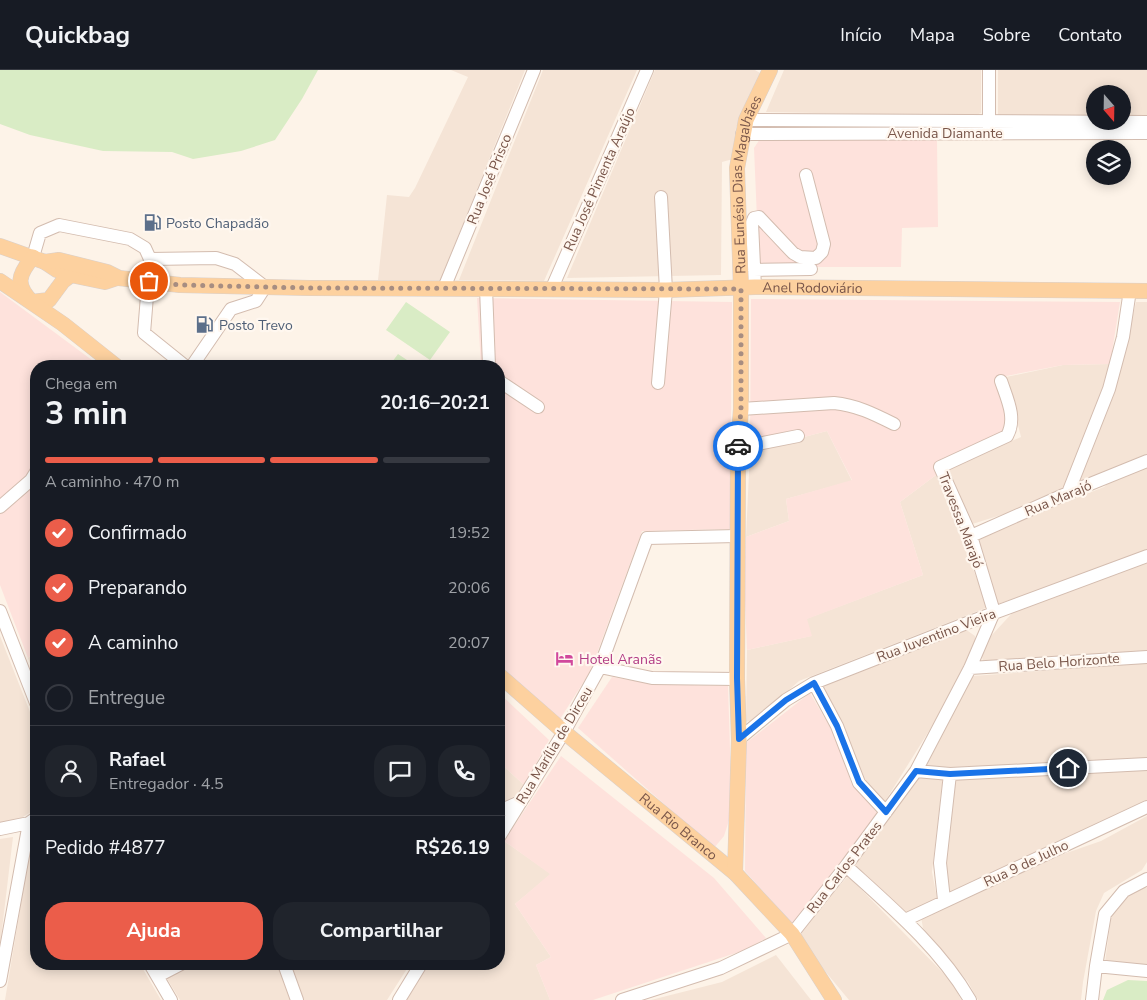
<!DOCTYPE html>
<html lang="pt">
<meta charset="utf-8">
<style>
body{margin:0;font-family:"Nunito Sans",sans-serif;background:#20242c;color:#f1f3f6;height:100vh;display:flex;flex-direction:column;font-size:19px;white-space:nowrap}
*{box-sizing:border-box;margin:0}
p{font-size:16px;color:#9ea1a6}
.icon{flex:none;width:28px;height:28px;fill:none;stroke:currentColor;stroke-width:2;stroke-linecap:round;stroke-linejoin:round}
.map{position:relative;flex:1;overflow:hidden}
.side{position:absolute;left:30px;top:290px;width:475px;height:610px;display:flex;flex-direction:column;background:#171b24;border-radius:20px;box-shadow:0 2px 12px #0003}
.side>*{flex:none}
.needle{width:32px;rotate:160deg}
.buttons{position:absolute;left:1086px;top:15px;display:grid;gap:10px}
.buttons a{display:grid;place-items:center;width:45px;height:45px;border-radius:50%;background:#171b24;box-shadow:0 2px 12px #0003;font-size:25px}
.pin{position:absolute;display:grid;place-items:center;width:42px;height:42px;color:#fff;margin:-21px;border:2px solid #fff;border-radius:50%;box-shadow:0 1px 5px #0007}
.courier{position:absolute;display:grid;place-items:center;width:50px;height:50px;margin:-25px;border:4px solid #1a73e8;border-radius:50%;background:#fff;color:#222;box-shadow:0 1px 6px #0007}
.overview em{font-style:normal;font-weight:700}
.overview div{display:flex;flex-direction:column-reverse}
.overview{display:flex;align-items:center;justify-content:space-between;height:85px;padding:0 15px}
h1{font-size:32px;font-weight:700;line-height:38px}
.bar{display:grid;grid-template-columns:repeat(4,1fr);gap:8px 5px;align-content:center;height:60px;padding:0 15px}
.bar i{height:6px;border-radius:4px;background:#363941}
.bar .active{background:#eb5d4a}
.bar p{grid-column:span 4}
.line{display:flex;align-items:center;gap:12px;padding:0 15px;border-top:1px solid #363941}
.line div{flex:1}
.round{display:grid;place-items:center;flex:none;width:52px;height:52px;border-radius:20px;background:#20242c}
ol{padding:0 15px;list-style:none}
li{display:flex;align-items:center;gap:15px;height:55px}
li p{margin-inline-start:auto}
li .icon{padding:5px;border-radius:50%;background:#eb5d4a;color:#fff;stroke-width:4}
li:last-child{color:#9ea1a6}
li i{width:28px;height:28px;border:2px solid #363941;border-radius:50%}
.action{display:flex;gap:10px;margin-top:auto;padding:10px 15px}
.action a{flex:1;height:58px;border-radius:20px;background:#eb5d4a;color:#fff;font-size:20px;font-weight:700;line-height:58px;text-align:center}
.action a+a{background:#20242c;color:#f1f3f6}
header{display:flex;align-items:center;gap:30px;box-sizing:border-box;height:70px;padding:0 25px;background:#171b24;border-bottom:1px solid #363941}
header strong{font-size:24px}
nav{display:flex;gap:28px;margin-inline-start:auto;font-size:18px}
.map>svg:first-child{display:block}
.residential{fill:#f5e4d6}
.commercial{fill:#fee2dc}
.green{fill:#d9ecc5}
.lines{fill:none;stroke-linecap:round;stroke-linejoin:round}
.minor-casing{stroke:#d3bcaf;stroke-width:14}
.major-casing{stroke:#d9d0cc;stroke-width:16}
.minor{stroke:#fff;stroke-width:12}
.major{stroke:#fdd19f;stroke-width:15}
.done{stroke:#a78d81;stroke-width:5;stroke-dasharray:0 9}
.route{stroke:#1a73e8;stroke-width:6}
.labels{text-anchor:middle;stroke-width:4.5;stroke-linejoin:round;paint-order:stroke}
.street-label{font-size:14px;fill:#79564a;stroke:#fff7ef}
.service-label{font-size:14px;fill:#4e5e75;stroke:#fff7ef;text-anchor:start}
.hotel-label{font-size:14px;fill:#b23c85;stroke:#fff7ef;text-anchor:start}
</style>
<header>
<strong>Quickbag</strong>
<nav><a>Início</a><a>Mapa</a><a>Sobre</a><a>Contato</a></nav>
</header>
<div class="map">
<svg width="1147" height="930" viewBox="0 0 1147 930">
<rect width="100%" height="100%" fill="#fdf3e8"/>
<path class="residential" d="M451 0H525L440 211 378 210 387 125 409 127 415 118 468 7Z
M543 0H637L544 211 459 210Z
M655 0H755L760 3 736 58 733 89 722 92 721 205 567 208Z
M784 0H981V43L974 46 766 42Z
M998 0H1147V45H1123L1122 24H1095V45H998Z
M1136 232H1147V385L1075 414 1116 315Z
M1110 294 1106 315 1066 416 1014 441 969 455 945 400 1021 367 1006 307 1063 295Z
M827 361 852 411 786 429 789 451 746 467 750 381Z
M1147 396V482L998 534 979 470 1020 450 1104 417 1111 411Z
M936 405 988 537 799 611 756 649 746 652 747 580 811 566 806 549 923 505 900 432Z
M1147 493V582L983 592 981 580 991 566 1015 540Z
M965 559 975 566V576L942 640 884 733 868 717 862 706 823 618 825 615Z
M0 566 36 657V739L16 751 0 754Z
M36 581V609L28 588Z
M1147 593V691L922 698 973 606Z
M499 692 524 715 519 724 499 734Z
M1147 697V733L950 822 946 810V776L948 745 956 709Z
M920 706H943L932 802 937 828 905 845 853 796Z
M1147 746V792L1142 800 1104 823 1096 841 1083 912 1081 930H978L968 912 923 858 921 847 1052 788 1101 771Z
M36 758V894H140L161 930H5L31 774Z
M13 767 0 876V769Z
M504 771 551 804 515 834 551 887 536 895 550 930H403L426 894H499V779Z
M848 806 953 913 961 930H849L800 871 803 857Z
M1143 817 1147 818V896L1105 892 1112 841 1125 826Z
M776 885 811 930H651L722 912Z
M191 894H278L291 930H180L166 907Z
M291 894H410L387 930H303Z"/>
<path class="commercial" d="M760 69 937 70 938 157 902 158 901 197H759L754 78Z
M0 222 100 296H36V581L28 588 0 515Z
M477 228 732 232 730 459 642 461 590 602 560 649 516 611 499 593V296H481Z
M751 229 1120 232 1110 294 1063 295 996 308 1008 353 1004 364 934 394 936 405 900 432 923 505 807 549 812 566 747 580 744 506 746 467 789 451 786 429 852 410 827 361 750 381Z
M612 607 652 614 728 616 732 741 724 766 714 778 578 658Z
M499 623 549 670 524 715 499 692Z
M810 623 841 676 851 713 878 744 792 854 745 801 746 673Z
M561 686 714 808 766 868 745 880 593 930H550L536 895 551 887 515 834 550 804 504 771Z"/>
<path class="green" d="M0 0H318L302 29 275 70 241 81 193 89 172 82 103 81 30 65 0 54Z
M406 232 450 262 430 290 386 260Z
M398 284 416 296H389Z
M1128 910 1147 911V930H1103L1107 920Z"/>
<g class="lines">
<defs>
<path id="minor" d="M989 0V60
M746 50 1147 52
M742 64 1147 63
M33 187 40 163 59 155 130 169 145 178 150 189 144 263 185 296
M150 189 216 188 235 194 265 217 256 231 231 239 192 296
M754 200 811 199
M755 217 752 153 754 148 759 147 793 183 800 187 816 188 822 182 824 174 806 105
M444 218 534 0
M486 218 489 296
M552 218 647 0
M499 311 538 337
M658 313 666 220 661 127
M741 339 834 333C856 335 874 344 894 354
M738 378 798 366
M1068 423 1109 319 1123 267 1130 220
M0 437 31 410 36 402
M971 466 1068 423 1147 391
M0 541 36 633
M600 597 652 608 737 609
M970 598 1147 587
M814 613 837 656 859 713 886 742
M739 669 786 630 814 613 967 553 1147 486
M916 701 950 704 1147 694
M499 741 520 732
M0 759 29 753 36 748
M499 767 564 662 600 597 647 468 737 466
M846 796C890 836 940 878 970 930
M944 830 940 793 950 704
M905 850 1147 737
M150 894 171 930
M284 894 297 930
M1096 896 1147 901
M158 906 181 894
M0 911 29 753
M399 930 421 894
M622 930 721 898 792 864 846 796 916 701 970 598 994 542 971 466 940 397 1007 366C1017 348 1007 329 1001 311
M1092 930 1096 896 1105 844 1124 821 1147 809"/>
<g id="major">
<path d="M0 176 45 192 57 200 71 205 105 212 117 208"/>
<path d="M33 187C18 205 15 215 32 232L49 230 63 211 71 205"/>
<path id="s1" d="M45 192 59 190 107 202 119 208 180 215 310 218 666 220 755 217 1147 221"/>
<path d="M0 211 63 254 116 296"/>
<path id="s2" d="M499 605 564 662 735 803 792 864 834 930"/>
<path id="s3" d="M735 803 739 669 737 609 738 378 741 339V219L737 98 746 50 770 0"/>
</g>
</defs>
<use href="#minor" class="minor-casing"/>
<use href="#major" class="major-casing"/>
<use href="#minor" class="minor"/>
<use href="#major" class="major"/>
</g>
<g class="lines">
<path class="done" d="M149 211 180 215 310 218 741 219V339L738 376"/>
<path class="route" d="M738 376 737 608 739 669 786 630 814 613 837 656 859 712 886 742 916 701 950 704 1068 698"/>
</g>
<defs>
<symbol id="fuel-bare" viewBox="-9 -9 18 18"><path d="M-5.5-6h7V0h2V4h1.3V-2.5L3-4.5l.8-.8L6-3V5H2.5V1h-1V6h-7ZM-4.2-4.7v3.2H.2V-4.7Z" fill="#5c6f8a" stroke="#fff7ef" stroke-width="2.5" paint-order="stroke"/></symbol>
<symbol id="hotel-bare" viewBox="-9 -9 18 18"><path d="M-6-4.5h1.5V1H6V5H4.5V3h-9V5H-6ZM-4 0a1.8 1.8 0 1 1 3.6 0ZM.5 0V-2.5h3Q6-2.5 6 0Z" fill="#d1479c" stroke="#fff7ef" stroke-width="2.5" paint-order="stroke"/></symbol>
</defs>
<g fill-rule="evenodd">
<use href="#fuel-bare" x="140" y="140" width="25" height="25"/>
<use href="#fuel-bare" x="192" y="242" width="25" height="25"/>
<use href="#hotel-bare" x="552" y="576" width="25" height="25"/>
</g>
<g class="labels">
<g class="street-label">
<text x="945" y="68">Avenida Diamante</text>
<text transform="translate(489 109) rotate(-68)" y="5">Rua José Prisco</text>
<text transform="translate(599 109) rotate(-66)" y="5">Rua José Pimenta Araújo</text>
<text dy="5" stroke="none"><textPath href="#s3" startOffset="690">Rua Eunésio Dias Magalhães</textPath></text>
<text dy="5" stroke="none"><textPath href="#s1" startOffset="771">Anel Rodoviário</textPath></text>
<text transform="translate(1058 428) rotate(-23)" y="5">Rua Marajó</text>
<text transform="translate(961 450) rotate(69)" y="5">Travessa Marajó</text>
<text transform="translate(936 565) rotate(-21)" y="5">Rua Juventino Vieira</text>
<text transform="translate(1059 592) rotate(-4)" y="5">Rua Belo Horizonte</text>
<text transform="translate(554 675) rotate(-59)" y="5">Rua Marília de Dirceu</text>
<text dy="5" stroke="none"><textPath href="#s2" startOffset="235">Rua Rio Branco</textPath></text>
<text transform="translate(1026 793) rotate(-25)" y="5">Rua 9 de Julho</text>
<text transform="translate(844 797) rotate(-52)" y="5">Rua Carlos Prates</text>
</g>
<g class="service-label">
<text x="166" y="158">Posto Chapadão</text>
<text x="219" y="260">Posto Trevo</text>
</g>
<g class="hotel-label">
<text x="579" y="594">Hotel Aranãs</text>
</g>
</g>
</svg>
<div class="buttons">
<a><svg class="needle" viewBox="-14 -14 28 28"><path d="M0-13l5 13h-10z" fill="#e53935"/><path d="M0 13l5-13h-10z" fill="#9ea1a6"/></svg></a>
<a><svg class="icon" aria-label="layers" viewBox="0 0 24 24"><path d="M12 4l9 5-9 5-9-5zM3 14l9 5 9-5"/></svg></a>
</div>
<div class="pin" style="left:149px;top:211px;background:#ea580c"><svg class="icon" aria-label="bag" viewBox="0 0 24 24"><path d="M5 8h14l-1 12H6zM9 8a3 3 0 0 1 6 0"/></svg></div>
<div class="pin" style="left:1068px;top:698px;background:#1f2937"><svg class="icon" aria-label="home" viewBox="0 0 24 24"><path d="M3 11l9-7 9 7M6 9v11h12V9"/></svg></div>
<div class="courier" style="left:738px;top:376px"><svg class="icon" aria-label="car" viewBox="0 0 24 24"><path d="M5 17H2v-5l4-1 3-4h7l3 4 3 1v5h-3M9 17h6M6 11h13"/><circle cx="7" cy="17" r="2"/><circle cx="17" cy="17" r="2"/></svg></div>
<section class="side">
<div class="overview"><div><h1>3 min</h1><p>Chega em</p></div><em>20:16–20:21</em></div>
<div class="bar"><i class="active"></i><i class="active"></i><i class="active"></i><i></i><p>A caminho · 470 m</p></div>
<ol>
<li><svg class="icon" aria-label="check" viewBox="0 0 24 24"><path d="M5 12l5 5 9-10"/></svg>Confirmado<p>19:52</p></li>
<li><svg class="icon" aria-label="check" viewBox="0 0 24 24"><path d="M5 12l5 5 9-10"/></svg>Preparando<p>20:06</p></li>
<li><svg class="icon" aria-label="check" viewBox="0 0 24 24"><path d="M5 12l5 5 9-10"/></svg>A caminho<p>20:07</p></li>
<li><i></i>Entregue</li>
</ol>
<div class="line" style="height:90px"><a class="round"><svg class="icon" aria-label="person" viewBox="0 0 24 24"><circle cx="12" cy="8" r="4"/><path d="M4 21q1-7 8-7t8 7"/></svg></a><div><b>Rafael</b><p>Entregador · 4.5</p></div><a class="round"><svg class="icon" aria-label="chat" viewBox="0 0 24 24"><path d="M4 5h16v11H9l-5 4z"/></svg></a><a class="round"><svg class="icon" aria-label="phone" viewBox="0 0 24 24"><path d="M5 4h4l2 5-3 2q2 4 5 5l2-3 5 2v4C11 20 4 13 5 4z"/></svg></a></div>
<div class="line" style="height:65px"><div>Pedido #4877</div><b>R$26.19</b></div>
<div class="action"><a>Ajuda</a><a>Compartilhar</a></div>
</section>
</div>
